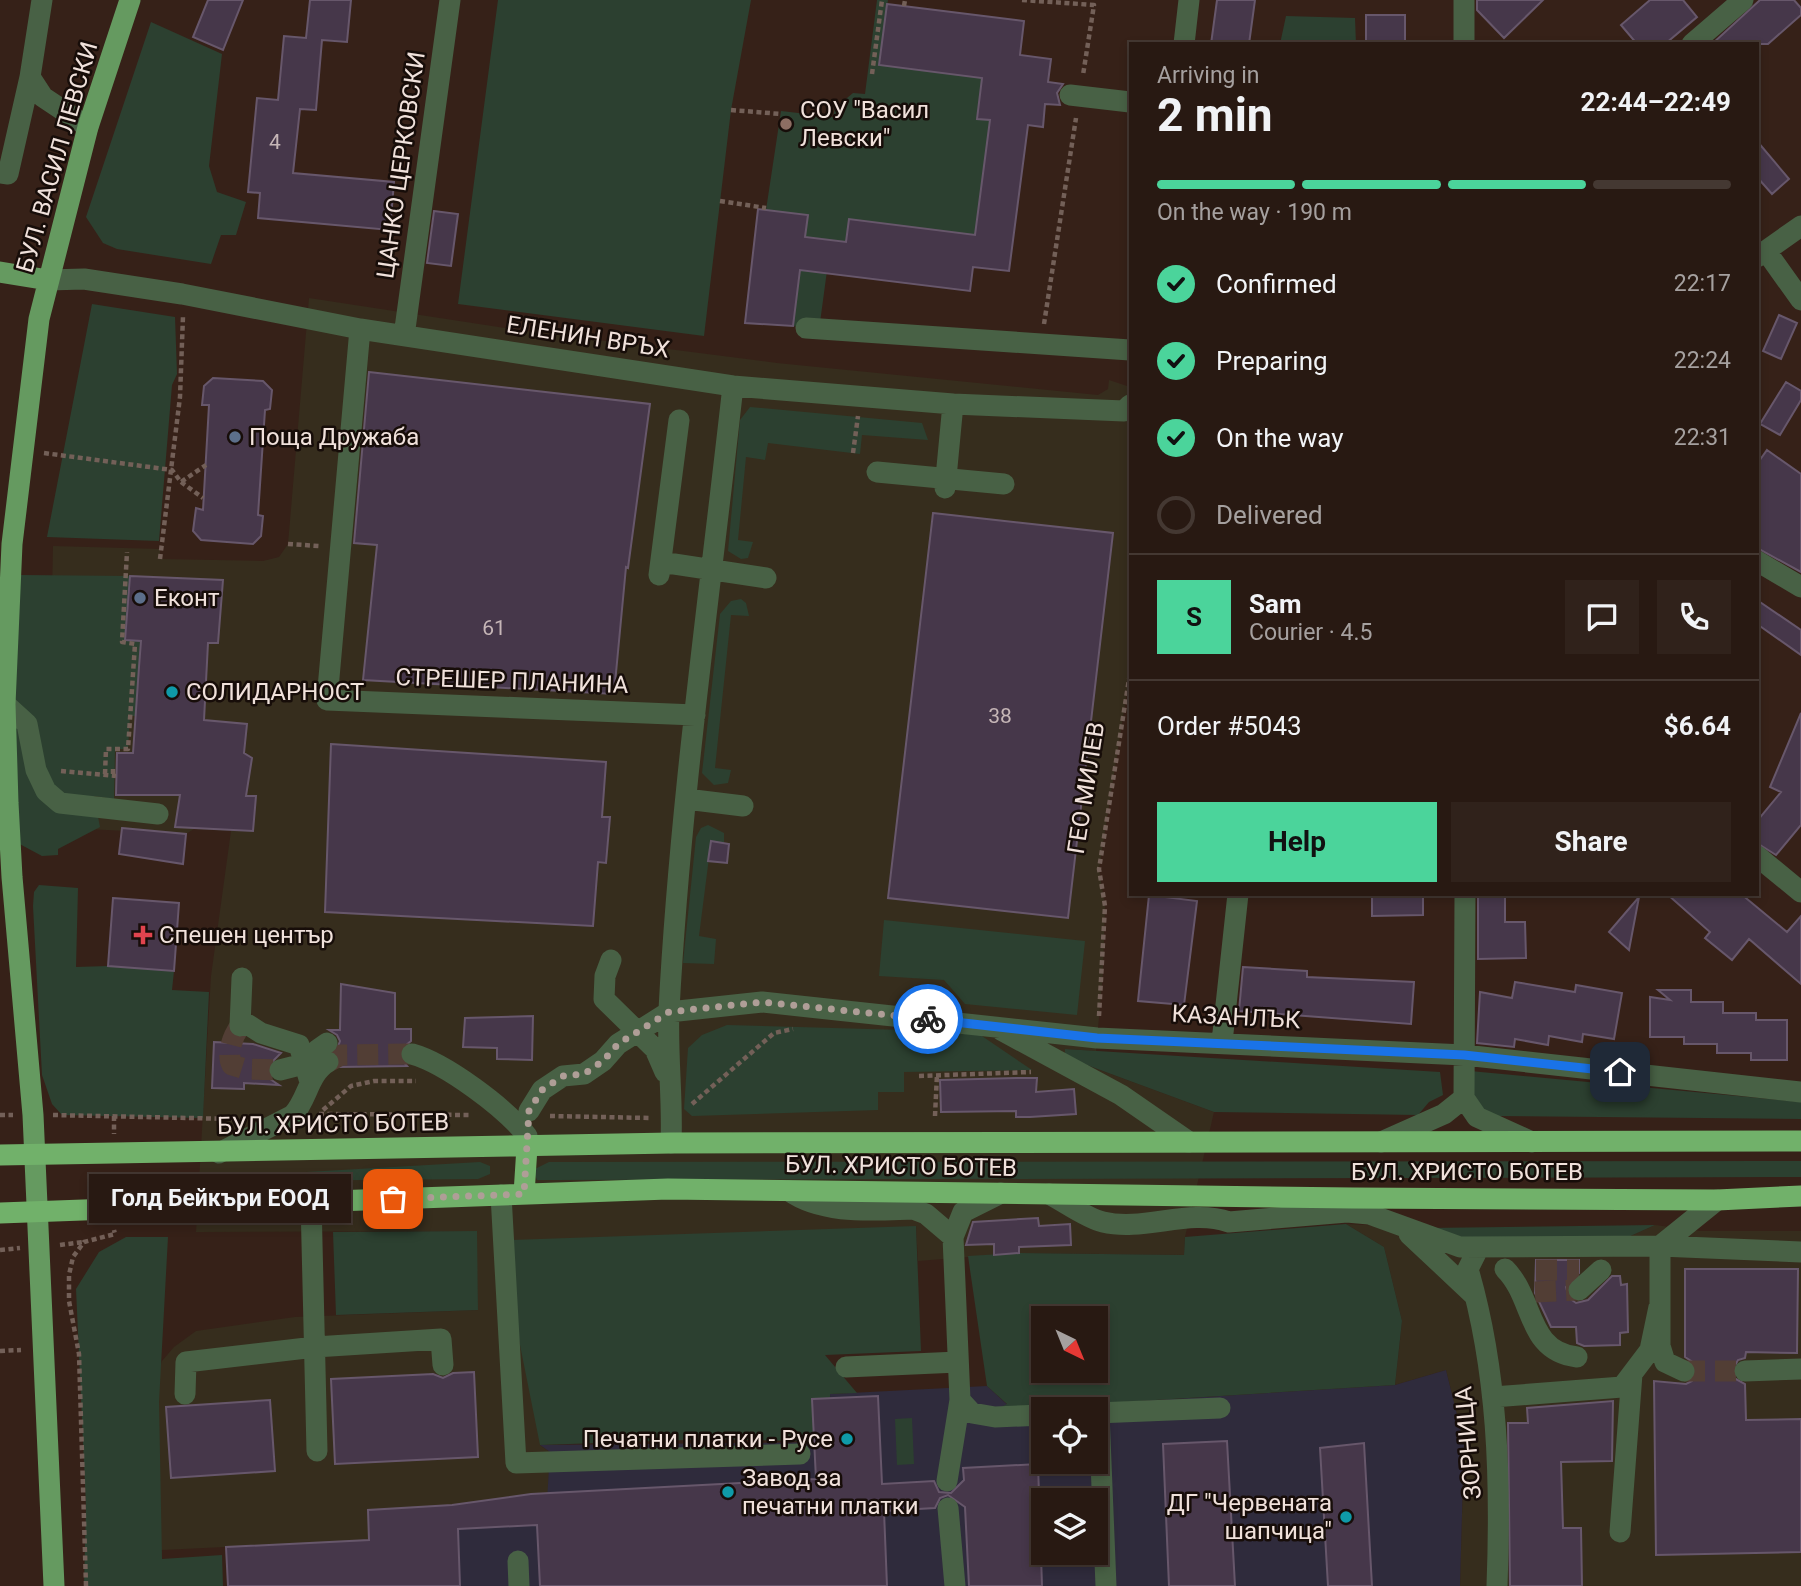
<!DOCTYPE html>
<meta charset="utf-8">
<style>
body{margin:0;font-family:Roboto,sans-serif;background:#30221b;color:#f1f3f6;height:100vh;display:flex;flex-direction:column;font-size:26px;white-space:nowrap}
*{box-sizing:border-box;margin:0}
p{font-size:23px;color:#a5a09f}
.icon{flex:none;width:38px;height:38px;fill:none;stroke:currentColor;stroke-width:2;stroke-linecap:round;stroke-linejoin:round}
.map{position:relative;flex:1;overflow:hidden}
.panel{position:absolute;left:1129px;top:42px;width:630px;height:854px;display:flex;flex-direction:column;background:#281912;border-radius:0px;box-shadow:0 4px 10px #0003,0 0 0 2px #443832}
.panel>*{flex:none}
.needle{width:46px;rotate:137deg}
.fabs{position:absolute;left:1031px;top:1306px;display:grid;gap:14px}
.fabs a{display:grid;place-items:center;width:77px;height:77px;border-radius:0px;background:#281912;box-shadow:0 4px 10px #0003,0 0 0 2px #443832;font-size:35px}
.pin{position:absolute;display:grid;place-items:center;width:60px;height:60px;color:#fff;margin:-30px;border-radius:14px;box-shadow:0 4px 10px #0006}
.courier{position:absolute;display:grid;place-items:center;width:70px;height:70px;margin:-35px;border:5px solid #1a73e8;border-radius:50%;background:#fff;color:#222;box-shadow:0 2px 9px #0007}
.bubble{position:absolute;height:49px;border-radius:0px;background:#281912;box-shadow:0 4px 10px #0003,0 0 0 2px #443832;font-size:23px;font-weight:700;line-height:49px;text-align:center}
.head em{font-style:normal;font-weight:700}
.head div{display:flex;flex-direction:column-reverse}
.head{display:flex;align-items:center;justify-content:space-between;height:119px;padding:0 28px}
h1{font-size:46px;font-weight:700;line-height:52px}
.bar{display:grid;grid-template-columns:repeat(4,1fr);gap:10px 7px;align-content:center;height:84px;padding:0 28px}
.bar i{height:9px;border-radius:5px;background:#443832}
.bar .active{background:#4bd49b}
.bar p{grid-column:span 4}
.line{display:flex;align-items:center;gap:18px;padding:0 28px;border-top:2px solid #443832}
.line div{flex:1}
.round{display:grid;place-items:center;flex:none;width:74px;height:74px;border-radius:0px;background:#30221b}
ol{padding:0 28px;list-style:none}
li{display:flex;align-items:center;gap:21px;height:77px}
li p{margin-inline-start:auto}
li .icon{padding:7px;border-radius:50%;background:#4bd49b;color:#111;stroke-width:4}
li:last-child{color:#a5a09f}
li i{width:38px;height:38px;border:4px solid #443832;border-radius:50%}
.cta{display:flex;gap:14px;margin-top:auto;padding:14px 28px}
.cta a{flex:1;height:80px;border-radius:0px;background:#4bd49b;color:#111;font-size:28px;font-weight:700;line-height:80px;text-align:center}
.cta a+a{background:#30221b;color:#f1f3f6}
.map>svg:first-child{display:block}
.commercial{fill:#362d1d}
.industrial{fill:#2f2b3c;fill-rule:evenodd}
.green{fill:#2c4030;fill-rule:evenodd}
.building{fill:#46374a;stroke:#67576b;stroke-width:2}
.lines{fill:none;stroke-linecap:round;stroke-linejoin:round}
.minor-tunnel{stroke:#523e35;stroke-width:21;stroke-dasharray:21 10;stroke-linecap:butt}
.path{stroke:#736058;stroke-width:4.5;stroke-dasharray:5 3.5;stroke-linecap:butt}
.minor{stroke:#486145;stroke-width:21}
.major{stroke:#659a60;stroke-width:21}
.highway{stroke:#71b16a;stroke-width:21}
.done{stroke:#af9e97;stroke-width:7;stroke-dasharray:0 12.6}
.route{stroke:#1a73e8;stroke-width:9}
.education-dot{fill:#8d6e63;stroke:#170d09;stroke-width:2.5}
.service-dot{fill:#5c6f8a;stroke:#170d09;stroke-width:2.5}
.culture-dot{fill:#0f9aa8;stroke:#170d09;stroke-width:2.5}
.health-dot{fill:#e0444e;stroke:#170d09;stroke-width:2.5}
.labels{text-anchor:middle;stroke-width:5;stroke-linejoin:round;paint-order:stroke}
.number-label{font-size:21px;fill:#c6b6b7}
.poi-label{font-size:24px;fill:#f0e1db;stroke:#170d09;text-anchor:start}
.street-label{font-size:24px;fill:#f0e1db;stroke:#170d09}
</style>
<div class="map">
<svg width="1801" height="1586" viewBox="0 0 1801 1586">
<rect width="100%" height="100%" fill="#362118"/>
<path class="commercial" d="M309 298 512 329 777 363 1098 395 1108 389 1109 380 1130 387V673L1099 869 1105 906 1103 972 1096 1051 1066 1049 1065 1057 1214 1112 1185 1237 1184 1255 1019 1253 918 1261 916 1226 540 1445 550 1452 548 1500 368 1511 369 1540 141 1551 152 1388 162 1361 174 1347 196 1331 295 1317 478 1310 476 1231 196 1232 211 976 231 831 194 829 186 834 47 827 53 546 160 549V559L263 561 279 557 288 544Z
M1346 1224 1626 1238 1655 1225 1700 1231H1801V1586H1460L1464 1443 1446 1370 1395 1385 1402 1321 1384 1247Z"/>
<path class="industrial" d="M1446 1370 1464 1443 1460 1586H228L226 1547 369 1540 368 1510 547 1500 550 1452 540 1445 831 1442 830 1394 987 1386 1012 1409 1395 1385ZM1043 1409H1096V1461H1043ZM1043 1500H1096V1552H1043Z"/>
<path class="green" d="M498 0H751L731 110 704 336 458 304Z
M877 0H888L879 64 985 55 977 118 990 120 975 235 849 219 846 242 831 241 819 330 793 326 808 216 766 210 781 111 833 117 835 108 853 93 865 94Z
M1286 16 1355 18 1356 44H1280Z
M151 22 222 54 209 166 217 192 246 202 236 235H221L211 264 117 249 103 243 86 217Z
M92 304 175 317 177 374 172 385 159 541 47 537Z
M750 407 922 423 928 440 862 435 860 454 768 443 765 460 746 457 738 540 753 542 748 558 741 559 728 551 740 420Z
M20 575 130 576 125 640 141 641 136 716H130L128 749H115L114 799 94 796 100 827 58 849V855L42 856 14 841 11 705Z
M741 599 746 603 749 616 731 615 715 768 731 770 728 783 714 785 702 773 720 614 731 601Z
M708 825 724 833V843L711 842 699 936 716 939 714 964 683 963 696 837 701 828Z
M39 885 78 888 76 967 108 966 174 971 172 990 209 992 203 1118 62 1115 52 1104 42 1075 33 906 34 892Z
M884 920 1085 941 1077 1015 965 1004 944 980 879 976Z
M727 1025 976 1032 1032 1070 904 1072V1092H878V1110L692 1116 684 1109 688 1048 702 1035Z
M1065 1049 1440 1072 1443 1095 1429 1102 1418 1115 1214 1112 1065 1057Z
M1470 1071 1801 1102V1119L1493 1116 1470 1100Z
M1801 1161V1177L547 1180H537L533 1170 549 1162Z
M480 1162 490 1166V1174L478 1179 133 1182Z
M1346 1224 1384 1247 1402 1321 1395 1385 996 1410 1007 1404 987 1386 968 1256 1019 1253 1184 1255 1185 1237ZM1043 1318H1096V1370H1043Z
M1655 1225 1626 1238 1457 1240 1427 1228Z
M916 1226 921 1351 825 1355 857 1393 830 1394 832 1442 716 1439 540 1445 513 1310 511 1240Z
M477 1231 478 1310 336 1315 333 1232Z
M126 1237H168L159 1402 162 1559 222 1555 223 1586H84L86 1507 76 1289 99 1252Z
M912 1418 914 1464 897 1465 895 1419Z"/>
<path class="building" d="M208 0H243L223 50 193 37Z
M310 0H351L347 42 322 40 316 110 300 109 293 173 394 182 390 230 258 218 260 193 248 192 257 98 278 100 284 36 306 38Z
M1217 0H1255L1249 44H1211Z
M1477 0H1543L1504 38 1477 10Z
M1650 0H1683L1697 17 1665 44H1637L1621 25Z
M1760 0H1794L1801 8V15L1768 44H1712Z
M887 4 1024 21 1020 55 1051 59 1048 82 1063 84 1057 93 1060 105 1045 104 1043 127 1028 125 1009 271 973 267 970 291 800 270 793 326 745 323 758 209 808 215 805 237 846 242 849 219 975 235 990 120 977 119 982 78 879 65Z
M1366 15H1405V44H1366Z
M1757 141 1789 179 1772 194 1757 177Z
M434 211 458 214 451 266 427 263Z
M1779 315 1797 323 1781 359 1763 351Z
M369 372 650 404 628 568 626 567 614 694 363 680 377 545 354 543Z
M213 378 263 381 272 390 270 409 265 410 258 515 263 516 261 536 253 544 201 540 193 531 196 508 203 510 209 405H202L204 386Z
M1786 382 1801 391V400L1780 435 1760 424Z
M1767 450 1801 474V572L1757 548V464Z
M933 513 1113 533 1068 918 888 898Z
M130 576 223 580 218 643H208L204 720 247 724 244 753 252 758 246 796H256L253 831 175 827 180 795H116L117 753H133L139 667 141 641 125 640Z
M1757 600 1801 630V655L1757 624Z
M1801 713V825L1776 855 1757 843V821L1781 792 1770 787Z
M331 744 606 762 602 817H610L606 863 598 862 593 926 325 912Z
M122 828 186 834 183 864 119 854Z
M711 841 729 844 727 863 708 861Z
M1372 894H1423V915L1372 916Z
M1478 894H1505V922H1525L1526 958 1478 959Z
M1667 894H1741L1787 932 1801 916V984L1749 939 1732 960 1705 938 1710 932Z
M1149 895 1197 901 1184 1005 1138 1001Z
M1639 897 1629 950 1609 932Z
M113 898 179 903 174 971 108 966Z
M1243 967 1307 971V977L1414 982 1411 1024 1239 1011Z
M1515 982 1575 992 1576 985 1622 993 1614 1039 1583 1034 1582 1042 1549 1036 1548 1045 1515 1039 1514 1047 1477 1043 1480 992 1512 998Z
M341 984 395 993V1029H411V1041L400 1050 399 1057 407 1066 340 1067 341 1060 336 1052 340 1041 337 1035 329 1030H340Z
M1658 990H1691V1002H1723V1013H1756V1020H1787V1060H1751V1053H1717V1044H1684V1037H1650V997L1670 1000Z
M533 1016 532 1060 497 1059V1048L463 1047 465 1018Z
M214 1042 253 1044 281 1053 267 1067 270 1079 279 1085 244 1083V1089L212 1088Z
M1017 1078H1037L1036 1092 1074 1089 1076 1114 1030 1117H1016V1111L941 1112 940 1080Z
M1038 1218 1039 1226 1070 1224 1071 1245 1019 1247V1253L994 1255V1244L966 1245 973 1222Z
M1536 1260H1579V1273L1566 1287 1569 1298 1576 1303 1588 1300 1612 1276H1620L1621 1285 1627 1284 1628 1332 1620 1333V1345L1584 1346 1577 1343 1576 1327H1551L1535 1293Z
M1685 1269H1798L1797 1353 1746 1352 1745 1358 1738 1360 1732 1371 1734 1378 1745 1384 1746 1420 1801 1419V1552L1656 1555 1654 1381 1686 1384 1692 1381 1697 1371 1694 1363 1685 1357Z
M474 1372 478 1457 335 1464 331 1379 433 1374 443 1378 453 1373Z
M878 1396 882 1484 934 1481 939 1492 951 1493 964 1480 963 1468 1038 1464 1042 1586H969L965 1507 948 1495 940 1498 935 1508 884 1511 887 1586H540L537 1525 458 1529 460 1586H228L226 1547 369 1540 368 1510 452 1505 531 1494 816 1479 812 1399Z
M270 1400 275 1471 171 1478 166 1407Z
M1613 1401 1612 1461 1561 1462 1563 1528H1581L1582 1586H1510L1508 1423H1528L1527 1408Z
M1227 1441 1235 1586H1169L1163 1444Z
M1364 1443 1372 1586H1328L1320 1448Z"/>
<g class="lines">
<path class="minor-tunnel" d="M240 1026C233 1036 226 1053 232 1065L245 1069 280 1070
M328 1062 341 1055 412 1054
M1536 1270H1579
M1535 1292 1579 1290
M1684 1371H1745"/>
<path class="path" d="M1022 0 1094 5 1083 75
M904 6 905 0
M872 74 882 0
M731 110 781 114
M720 201 766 208
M1044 324 1076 118
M44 453 172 470 181 482 206 465
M853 453 858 416
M181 482 203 498
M288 544 319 546
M160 559 180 397 183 316
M61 771 116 776
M105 774 106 749H128L135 644 122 642 127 552
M113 774V769H116
M1099 1016 1105 906 1099 869 1130 673
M919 1076 1031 1072
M692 1104 774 1033 793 1029
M323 1110 351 1086 374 1081H416
M319 1114 471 1115
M0 1115H13
M53 1115 234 1119
M114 1116V1134
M550 1116 650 1118
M935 1116 937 1074
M60 1245 83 1242
M0 1250 20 1248
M0 1351 21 1350
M86 1586 79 1354 69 1301V1275L73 1257 84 1242 115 1234 114 1230"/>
<path class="minor" d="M1464 0V44
M1184 44 1189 0
M1692 44 1743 0
M30 77 43 97 88 127
M1070 95 1130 102
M0 173 8 174 30 77 42 0
M1766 251 1801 300
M1757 257 1801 226
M48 280 84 279 182 294 360 329 733 386 953 404 1124 411 1130 405
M806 328 1130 350
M360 329 327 700 695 715
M404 336 450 0
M877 472 1004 484
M945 488 953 404
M1757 561 1801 587
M661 562 766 578
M659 575 679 420
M5 704 27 724 36 770 46 791 60 803 158 814
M686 799 743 806
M1757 856 1801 892
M611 960 605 976 604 999 655 1049 665 1072
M242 978 240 1026 247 1024 261 1033 299 1045 310 1082
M1001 1030 1121 1095 1189 1142
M1222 1042 1238 894
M412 1054C445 1063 506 1108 527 1136
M280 1070 319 1060
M309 1072 317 1050 327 1043
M1464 1098 1465 894
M1464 1098 1477 1117 1532 1142
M529 1111 542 1090 563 1076 584 1074 603 1061 618 1044 669 1012 762 1002 1097 1038 1464 1055 1801 1092
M1381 1142 1444 1114 1464 1098
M671 1143C673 1099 667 1055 669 1010 680 801 710 593 733 386
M219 1153 293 1115C308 1099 308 1074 328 1062
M789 1191C823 1215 873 1210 913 1209L926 1214 953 1237
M1049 1194C1065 1202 1086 1218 1103 1222 1144 1232 1189 1208 1229 1222L1347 1212 1369 1214 1460 1247 1660 1246 1801 1252
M501 1195 516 1463 800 1454
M311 1201 317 1451
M1409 1234 1475 1296
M1479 1247 1468 1269C1498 1372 1501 1479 1497 1586
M1505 1269C1535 1299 1526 1351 1577 1357
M1579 1290 1601 1270
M846 1367 958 1362
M1684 1371 1665 1362 1660 1346V1246L1717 1200
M1745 1371 1801 1369
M185 1394 186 1362 315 1347 441 1339 443 1365
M1493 1397 1622 1387 1650 1350 1659 1307
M960 1400 972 1413 995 1417 1043 1415
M1096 1413 1220 1408
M1099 1413 1106 1586
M947 1481 960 1400 953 1237 963 1212 1001 1193
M948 1508 955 1586
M1620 1532 1632 1374
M518 1561 519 1586"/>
<path class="major" d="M0 272 48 280
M54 1586 33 1115 12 877 8 803 5 704 12 544 39 319 88 127 130 0"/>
<path class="highway" d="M0 1155 671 1143 1801 1141
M524 1194 527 1147
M0 1213 668 1189 1353 1198 1717 1200 1801 1196"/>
</g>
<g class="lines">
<path class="done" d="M393 1199 524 1194 529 1111 542 1090 563 1076 584 1074 603 1061 618 1044 669 1012 762 1002 928 1019"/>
<path class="route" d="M928 1019 1097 1038 1464 1055 1620 1072"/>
</g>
<circle class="education-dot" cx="786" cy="124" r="7"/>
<g class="service-dot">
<circle cx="235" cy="437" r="7"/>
<circle cx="140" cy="598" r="7"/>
</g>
<g class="culture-dot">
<circle cx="172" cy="692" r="7"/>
<circle cx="847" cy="1439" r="7"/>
<circle cx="728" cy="1492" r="7"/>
<circle cx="1346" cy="1517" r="7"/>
</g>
<path class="health-dot" d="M139.5 924.5h7v7h7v7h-7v7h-7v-7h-7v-7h7z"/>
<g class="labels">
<g class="number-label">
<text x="275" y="149">4</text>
<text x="494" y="635">61</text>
<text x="1000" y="723">38</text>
</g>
<g class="poi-label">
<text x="800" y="118">СОУ "Васил<tspan x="800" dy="28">Левски"</tspan></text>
<text x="249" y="445">Поща Дружаба</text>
<text x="154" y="606">Еконт</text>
<text x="186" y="700">СОЛИДАРНОСТ</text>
<text x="159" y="943">Спешен център</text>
<text x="833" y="1447" text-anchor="end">Печатни платки - Русе</text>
<text x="742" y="1486">Завод за<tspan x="742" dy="28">печатни платки</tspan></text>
<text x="1332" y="1511" text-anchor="end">ДГ "Червената<tspan x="1332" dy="28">шапчица"</tspan></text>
</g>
<g class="street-label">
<text transform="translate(57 157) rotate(-74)" y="8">БУЛ. ВАСИЛ ЛЕВСКИ</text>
<text transform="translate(401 165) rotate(-82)" y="8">ЦАНКО ЦЕРКОВСКИ</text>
<text transform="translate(588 337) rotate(9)" y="8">ЕЛЕНИН ВРЪХ</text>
<text transform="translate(512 681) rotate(2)" y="8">СТРЕШЕР ПЛАНИНА</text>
<text transform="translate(1086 788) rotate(-81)" y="8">ГЕО МИЛЕВ</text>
<text transform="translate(1236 1017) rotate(3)" y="8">КАЗАНЛЪК</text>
<text transform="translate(333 1124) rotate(-1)" y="8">БУЛ. ХРИСТО БОТЕВ</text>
<text transform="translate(901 1166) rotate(1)" y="8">БУЛ. ХРИСТО БОТЕВ</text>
<text x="1467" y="1180">БУЛ. ХРИСТО БОТЕВ</text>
<text transform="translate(1468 1443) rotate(-95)" y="8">ЗОРНИЦА</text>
</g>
</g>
</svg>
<div class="fabs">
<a><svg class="needle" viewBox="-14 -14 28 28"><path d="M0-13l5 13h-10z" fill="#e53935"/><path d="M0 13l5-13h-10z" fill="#a5a09f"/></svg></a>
<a><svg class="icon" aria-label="locate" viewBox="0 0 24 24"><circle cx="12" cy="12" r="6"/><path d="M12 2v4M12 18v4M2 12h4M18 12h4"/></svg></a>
<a><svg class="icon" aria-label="layers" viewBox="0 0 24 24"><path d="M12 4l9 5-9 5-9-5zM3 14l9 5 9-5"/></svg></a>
</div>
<div class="pin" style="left:393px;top:1199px;background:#ea580c"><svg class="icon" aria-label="bag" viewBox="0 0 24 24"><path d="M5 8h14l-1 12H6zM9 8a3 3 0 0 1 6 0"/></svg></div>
<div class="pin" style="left:1620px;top:1072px;background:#1f2937"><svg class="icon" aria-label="home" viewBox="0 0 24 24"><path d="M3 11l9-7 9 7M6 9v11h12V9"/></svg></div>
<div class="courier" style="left:928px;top:1019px"><svg class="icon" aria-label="bike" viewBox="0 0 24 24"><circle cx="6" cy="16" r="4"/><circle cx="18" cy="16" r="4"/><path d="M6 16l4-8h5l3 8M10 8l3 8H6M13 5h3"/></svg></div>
<div class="bubble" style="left:89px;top:1174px;width:262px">Голд Бейкъри ЕООД</div>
<section class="panel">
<div class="head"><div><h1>2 min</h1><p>Arriving in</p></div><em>22:44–22:49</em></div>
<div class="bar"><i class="active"></i><i class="active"></i><i class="active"></i><i></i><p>On the way · 190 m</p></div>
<ol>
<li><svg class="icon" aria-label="check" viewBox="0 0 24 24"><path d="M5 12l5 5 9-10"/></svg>Confirmed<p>22:17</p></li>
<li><svg class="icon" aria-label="check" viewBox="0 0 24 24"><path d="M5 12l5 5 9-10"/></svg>Preparing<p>22:24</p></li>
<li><svg class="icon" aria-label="check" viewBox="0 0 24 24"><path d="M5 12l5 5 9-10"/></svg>On the way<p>22:31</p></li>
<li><i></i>Delivered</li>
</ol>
<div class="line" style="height:126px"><b class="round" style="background:#4bd49b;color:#111">S</b><div><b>Sam</b><p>Courier · 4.5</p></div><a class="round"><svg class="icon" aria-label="chat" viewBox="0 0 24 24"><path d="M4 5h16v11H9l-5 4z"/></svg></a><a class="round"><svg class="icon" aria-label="phone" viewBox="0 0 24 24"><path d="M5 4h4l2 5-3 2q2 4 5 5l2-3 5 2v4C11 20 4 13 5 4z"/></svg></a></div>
<div class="line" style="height:91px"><div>Order #5043</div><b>$6.64</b></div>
<div class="cta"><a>Help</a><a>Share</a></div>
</section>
</div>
